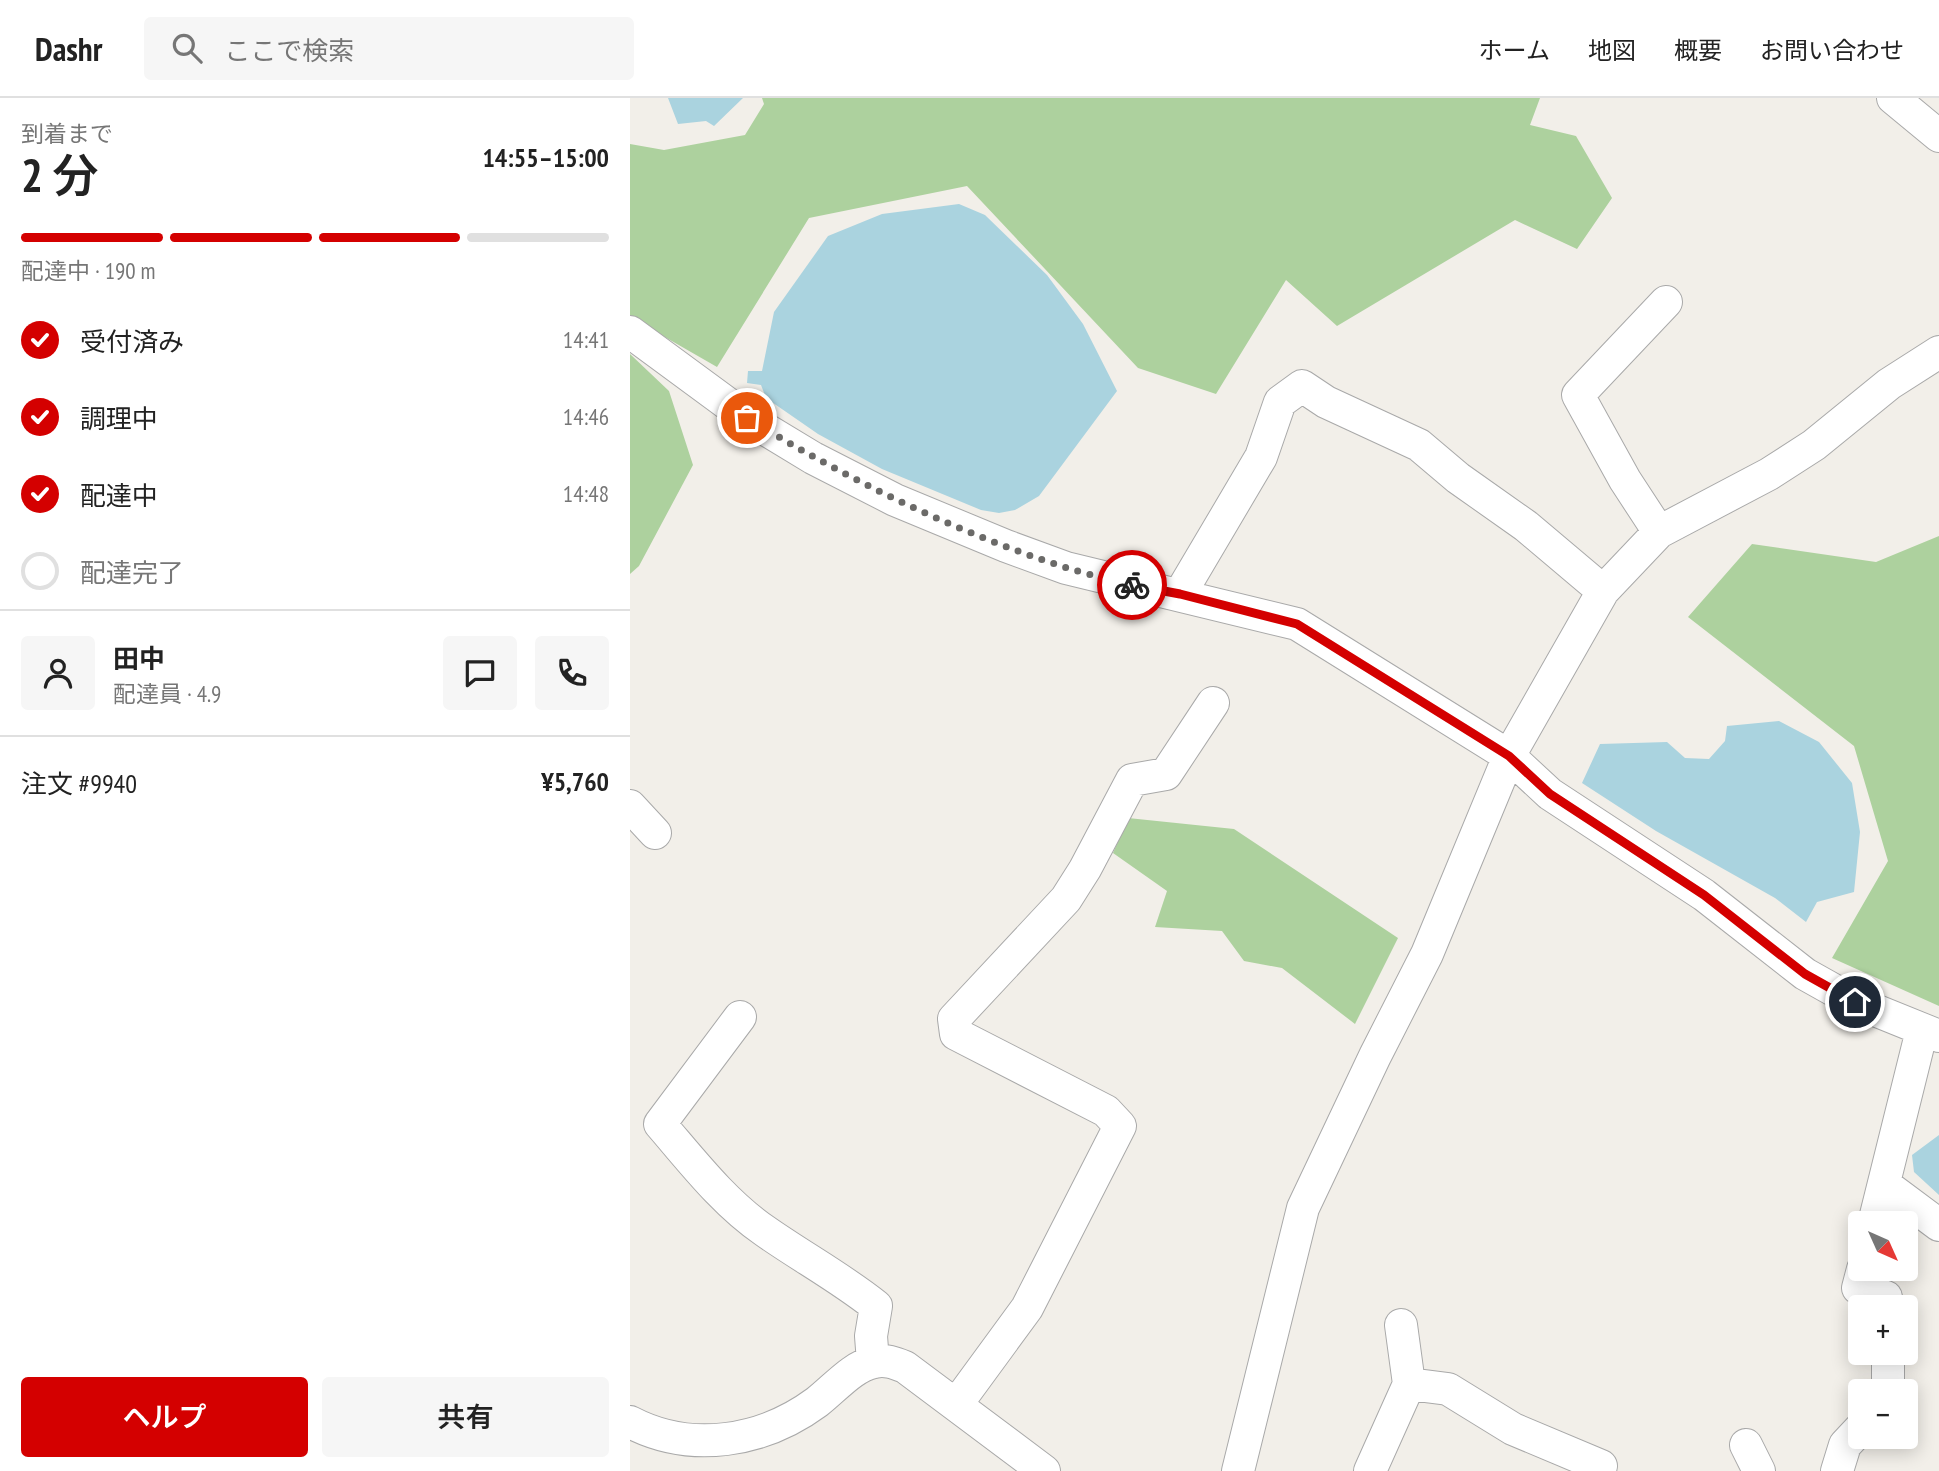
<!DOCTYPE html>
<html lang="ja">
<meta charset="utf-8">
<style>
body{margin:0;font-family:"PT Sans Narrow","Noto Sans JP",sans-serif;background:#f6f6f6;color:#222;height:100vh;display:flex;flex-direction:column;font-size:26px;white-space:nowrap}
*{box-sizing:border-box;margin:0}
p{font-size:23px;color:#767676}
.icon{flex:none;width:38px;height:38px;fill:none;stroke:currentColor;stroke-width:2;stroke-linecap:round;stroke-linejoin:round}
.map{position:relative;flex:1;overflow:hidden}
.side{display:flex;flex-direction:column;background:#fff;width:630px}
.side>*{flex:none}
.needle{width:46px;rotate:135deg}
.tools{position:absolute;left:1218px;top:1113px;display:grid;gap:14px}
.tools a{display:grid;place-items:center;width:70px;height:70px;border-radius:7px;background:#fff;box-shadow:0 4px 18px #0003;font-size:35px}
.pin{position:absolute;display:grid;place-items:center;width:60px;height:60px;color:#fff;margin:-30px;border:4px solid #fff;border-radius:50%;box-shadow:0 2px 7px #0007}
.courier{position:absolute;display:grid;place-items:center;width:70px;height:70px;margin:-35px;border:5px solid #d40000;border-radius:50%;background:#fff;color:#222;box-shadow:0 2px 9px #0007}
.headline em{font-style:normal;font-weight:600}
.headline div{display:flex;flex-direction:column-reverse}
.headline{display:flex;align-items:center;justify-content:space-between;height:119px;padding:0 21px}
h1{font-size:46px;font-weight:600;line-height:52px}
.bar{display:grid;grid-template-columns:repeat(4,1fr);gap:10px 7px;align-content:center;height:84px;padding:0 21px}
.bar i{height:9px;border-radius:5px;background:#e0e0e0}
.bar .active{background:#d40000}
.bar p{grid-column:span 4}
.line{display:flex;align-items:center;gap:18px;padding:0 21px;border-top:2px solid #e0e0e0}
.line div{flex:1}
.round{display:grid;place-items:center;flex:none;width:74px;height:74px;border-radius:7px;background:#f6f6f6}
ol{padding:0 21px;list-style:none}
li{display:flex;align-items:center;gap:21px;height:77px}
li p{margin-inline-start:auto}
li .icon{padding:7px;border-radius:50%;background:#d40000;color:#fff;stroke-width:4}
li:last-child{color:#767676}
li i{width:38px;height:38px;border:4px solid #e0e0e0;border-radius:50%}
.primary-button{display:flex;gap:14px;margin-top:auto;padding:14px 21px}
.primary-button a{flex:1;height:80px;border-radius:7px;background:#d40000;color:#fff;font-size:28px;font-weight:600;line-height:80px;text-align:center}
.primary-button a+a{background:#f6f6f6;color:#222}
header{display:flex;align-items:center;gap:42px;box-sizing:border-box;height:98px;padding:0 35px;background:#fff;border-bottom:2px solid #e0e0e0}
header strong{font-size:33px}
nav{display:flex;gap:38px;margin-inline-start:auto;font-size:24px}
.search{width:490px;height:63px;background:#f6f6f6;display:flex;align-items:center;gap:18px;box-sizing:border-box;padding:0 24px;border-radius:7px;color:#767676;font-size:26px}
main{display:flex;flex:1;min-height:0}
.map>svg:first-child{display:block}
.forest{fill:#add19e}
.water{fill:#aad3df}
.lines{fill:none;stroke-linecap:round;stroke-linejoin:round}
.street-casing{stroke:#a9a9a9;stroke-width:34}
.street{stroke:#fff;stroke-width:32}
.done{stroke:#6b6a68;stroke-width:7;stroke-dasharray:0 12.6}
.route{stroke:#d40000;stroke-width:9}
</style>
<header>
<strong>Dashr</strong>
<div class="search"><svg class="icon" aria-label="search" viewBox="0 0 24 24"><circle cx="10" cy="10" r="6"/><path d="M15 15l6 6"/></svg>ここで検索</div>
<nav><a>ホーム</a><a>地図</a><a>概要</a><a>お問い合わせ</a></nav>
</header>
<main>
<section class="side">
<div class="headline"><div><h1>2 分</h1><p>到着まで</p></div><em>14:55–15:00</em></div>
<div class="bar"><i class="active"></i><i class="active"></i><i class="active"></i><i></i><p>配達中 · 190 m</p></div>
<ol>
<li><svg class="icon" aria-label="check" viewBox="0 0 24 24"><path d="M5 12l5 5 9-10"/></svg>受付済み<p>14:41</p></li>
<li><svg class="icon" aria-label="check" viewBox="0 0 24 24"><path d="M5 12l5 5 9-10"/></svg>調理中<p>14:46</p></li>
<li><svg class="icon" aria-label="check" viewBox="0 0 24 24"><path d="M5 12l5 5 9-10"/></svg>配達中<p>14:48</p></li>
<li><i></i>配達完了</li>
</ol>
<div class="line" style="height:126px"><a class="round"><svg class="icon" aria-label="person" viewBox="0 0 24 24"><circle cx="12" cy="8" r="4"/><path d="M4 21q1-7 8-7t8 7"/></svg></a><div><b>田中</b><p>配達員 · 4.9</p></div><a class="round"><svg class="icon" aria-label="chat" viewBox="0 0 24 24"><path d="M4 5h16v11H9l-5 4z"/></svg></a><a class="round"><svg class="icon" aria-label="phone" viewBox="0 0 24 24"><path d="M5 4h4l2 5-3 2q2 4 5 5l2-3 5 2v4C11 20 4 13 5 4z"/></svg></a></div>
<div class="line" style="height:91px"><div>注文 #9940</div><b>¥5,760</b></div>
<div class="primary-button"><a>ヘルプ</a><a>共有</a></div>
</section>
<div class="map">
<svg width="1309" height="1373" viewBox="0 0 1309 1373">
<rect width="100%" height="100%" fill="#f2efe9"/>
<path class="forest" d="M132 0H910L900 27 946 38 982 100 947 151 885 122 707 228 656 182 586 296 508 270 337 88 179 120 87 269 0 219V46L34 52 115 37 134 6Z
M0 256 39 293 63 367 9 468 0 476Z
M1309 438V908L1202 860 1258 763 1224 648 1058 519 1122 446 1246 464Z
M498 720 604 731 768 840 725 926 652 870 614 863 592 833 525 829 537 793 483 755Z"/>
<path class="water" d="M38 0H113L84 28 76 23 48 26Z
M329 106 355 117 417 177 453 226 487 293 409 398 385 412 369 415 351 412 252 371 188 336 136 300 131 287 117 285 118 273H132L144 214 198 138 252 116Z
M1149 623 1189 644 1222 685 1230 734 1224 794 1187 804 1176 824 1145 800 1026 733 952 685 970 646 1037 644 1055 660 1079 661 1095 643 1097 628Z
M1309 1037V1097L1284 1074 1282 1057Z"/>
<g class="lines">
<defs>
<path id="street" d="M1263 0 1309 38
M0 234 117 320 183 360 265 402 376 448 436 470 667 526 879 658 920 696 1074 797 1175 876 1225 904 1309 938
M1029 434 995 382 948 297 1036 204
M550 496 631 359 650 304 672 288 696 304 789 347 828 380 896 428 973 493
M0 708 25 735
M110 919 30 1026C62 1063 94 1105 135 1133 172 1159 211 1180 246 1208L241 1238 243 1264
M1254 1086 1309 1127
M1244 1125 1292 932
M1233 1171 1228 1190 1256 1199 1257 1209
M779 1286 818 1291 883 1331 971 1368
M1256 1293 1258 1288V1255
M326 1307 397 1210 490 1028 476 1013 326 936 324 921 436 801 455 771 502 682 536 676 583 605
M0 1324C61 1356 133 1344 187 1304 204 1291 223 1268 244 1264 255 1261 265 1265 275 1269L414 1373
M1116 1347 1129 1373
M608 1373 673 1110 745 958 797 856 879 658 973 493 1029 434 1139 376 1184 347 1259 286 1309 254
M740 1373 779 1286 771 1227
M1207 1373 1215 1347 1230 1331"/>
</defs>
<use href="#street" class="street-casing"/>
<use href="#street" class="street"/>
</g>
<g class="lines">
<path class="done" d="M117 320C217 381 323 433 434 469 456 476 479 481 502 487"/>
<path class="route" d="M502 487 550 496 667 526 879 658 920 696 1074 797 1175 876 1225 904"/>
</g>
</svg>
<div class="tools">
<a><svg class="needle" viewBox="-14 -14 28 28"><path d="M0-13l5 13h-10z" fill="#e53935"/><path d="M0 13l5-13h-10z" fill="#767676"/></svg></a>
<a>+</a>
<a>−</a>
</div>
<div class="pin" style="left:117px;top:320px;background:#ea580c"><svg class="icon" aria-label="bag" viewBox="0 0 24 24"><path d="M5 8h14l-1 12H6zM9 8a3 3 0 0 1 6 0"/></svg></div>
<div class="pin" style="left:1225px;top:904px;background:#1f2937"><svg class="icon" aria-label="home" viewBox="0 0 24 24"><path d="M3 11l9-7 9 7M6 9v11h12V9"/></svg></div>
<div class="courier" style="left:502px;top:487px"><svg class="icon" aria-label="bike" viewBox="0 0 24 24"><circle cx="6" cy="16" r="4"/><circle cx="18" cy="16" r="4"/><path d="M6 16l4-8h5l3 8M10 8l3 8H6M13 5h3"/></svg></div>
</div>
</main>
